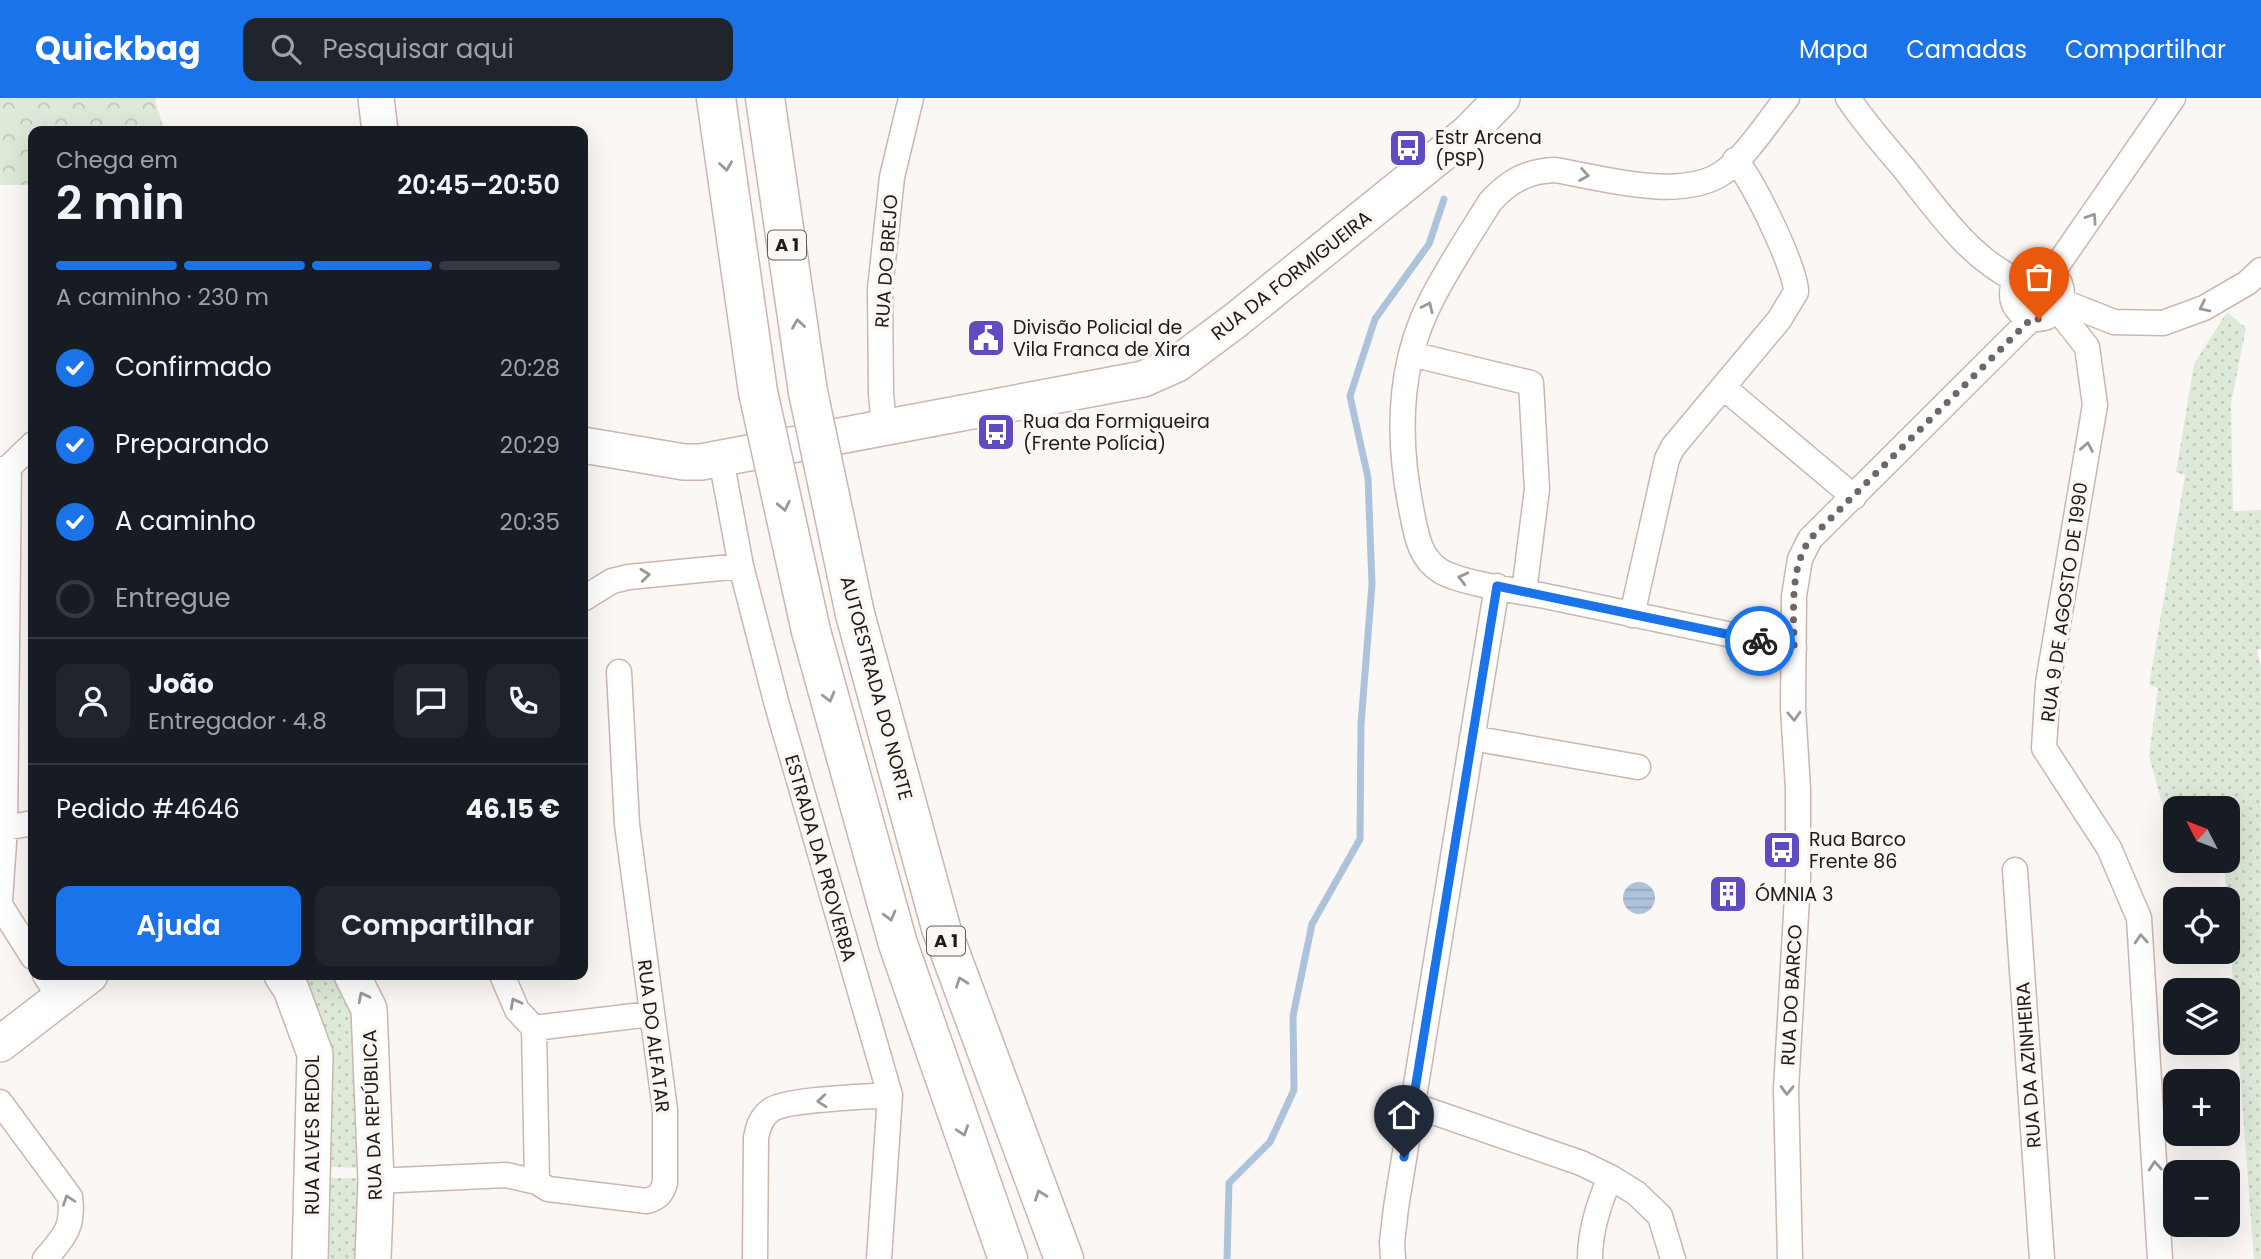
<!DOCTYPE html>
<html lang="pt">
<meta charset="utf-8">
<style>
body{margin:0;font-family:Poppins,sans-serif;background:#20242c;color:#f1f3f6;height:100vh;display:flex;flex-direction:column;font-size:26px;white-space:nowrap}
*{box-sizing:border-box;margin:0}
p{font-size:23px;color:#9ea1a6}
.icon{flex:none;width:38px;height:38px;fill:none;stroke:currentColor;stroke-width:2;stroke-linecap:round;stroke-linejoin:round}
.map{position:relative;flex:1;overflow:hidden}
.panel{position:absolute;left:28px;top:28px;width:560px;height:854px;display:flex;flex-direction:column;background:#171b24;border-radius:14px;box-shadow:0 7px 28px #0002}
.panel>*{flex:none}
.needle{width:46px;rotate:312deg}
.controls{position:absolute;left:2163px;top:698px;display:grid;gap:14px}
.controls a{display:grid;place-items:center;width:77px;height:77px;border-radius:14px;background:#171b24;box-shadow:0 7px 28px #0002;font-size:35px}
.pin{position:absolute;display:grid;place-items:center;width:60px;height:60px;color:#fff;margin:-72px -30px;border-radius:50% 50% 50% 0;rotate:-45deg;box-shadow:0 0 7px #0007}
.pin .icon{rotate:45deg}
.courier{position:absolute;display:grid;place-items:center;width:70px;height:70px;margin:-35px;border:5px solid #1a73e8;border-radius:50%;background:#fff;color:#222;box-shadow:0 2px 9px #0007}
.summary em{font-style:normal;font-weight:600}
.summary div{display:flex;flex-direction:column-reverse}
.summary{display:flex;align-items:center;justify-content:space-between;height:119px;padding:0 28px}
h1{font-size:46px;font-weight:600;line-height:52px}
.bar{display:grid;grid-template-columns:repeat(4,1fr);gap:10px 7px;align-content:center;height:84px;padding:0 28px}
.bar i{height:9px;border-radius:5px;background:#363941}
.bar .active{background:#1a73e8}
.bar p{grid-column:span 4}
.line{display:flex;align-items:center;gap:18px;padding:0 28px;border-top:2px solid #363941}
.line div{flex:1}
.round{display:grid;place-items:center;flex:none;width:74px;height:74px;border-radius:14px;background:#20242c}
ol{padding:0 28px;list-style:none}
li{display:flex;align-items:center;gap:21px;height:77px}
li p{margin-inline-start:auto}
li .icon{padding:7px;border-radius:50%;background:#1a73e8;color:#fff;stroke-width:4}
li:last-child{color:#9ea1a6}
li i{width:38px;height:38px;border:4px solid #363941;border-radius:50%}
.primary-button{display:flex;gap:14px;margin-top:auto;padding:14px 28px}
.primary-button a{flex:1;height:80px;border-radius:14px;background:#1a73e8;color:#fff;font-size:28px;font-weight:600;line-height:80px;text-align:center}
.primary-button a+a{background:#20242c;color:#f1f3f6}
header{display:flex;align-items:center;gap:42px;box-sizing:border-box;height:98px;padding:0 35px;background:#1a73e8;color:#fff}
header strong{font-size:33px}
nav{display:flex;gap:38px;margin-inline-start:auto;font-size:24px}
.search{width:490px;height:63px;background:#20242c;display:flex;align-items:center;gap:18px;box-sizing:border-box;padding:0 24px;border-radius:14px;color:#9ea1a6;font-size:26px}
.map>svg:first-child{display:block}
.grass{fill:url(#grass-dots)}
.park{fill:url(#park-crowns)}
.water{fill:url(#water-rules)}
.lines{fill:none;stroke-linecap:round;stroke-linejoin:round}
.stream{stroke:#adc3db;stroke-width:7}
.street-casing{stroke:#ccb6ad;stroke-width:27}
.secondary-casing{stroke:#ccb6ad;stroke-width:38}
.highway-casing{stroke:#ccb6ad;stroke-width:41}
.street{stroke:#fff;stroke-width:24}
.secondary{stroke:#fff;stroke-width:35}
.highway{stroke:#fff;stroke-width:38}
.highway-bridge-casing{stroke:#ccb6ad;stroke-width:41;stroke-linecap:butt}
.highway-bridge{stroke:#fff;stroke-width:38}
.oneway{stroke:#9c9896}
.done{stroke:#6e6764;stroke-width:7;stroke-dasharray:0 12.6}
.route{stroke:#1a73e8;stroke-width:9}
.labels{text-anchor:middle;stroke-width:7;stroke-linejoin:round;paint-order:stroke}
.shield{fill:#fbf7f5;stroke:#635c59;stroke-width:2}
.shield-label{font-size:18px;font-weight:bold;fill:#221a16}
.poi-label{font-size:19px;fill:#221a16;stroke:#fbf7f5;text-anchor:start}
.street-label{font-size:19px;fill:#221a16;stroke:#fbf7f5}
</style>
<header>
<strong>Quickbag</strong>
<div class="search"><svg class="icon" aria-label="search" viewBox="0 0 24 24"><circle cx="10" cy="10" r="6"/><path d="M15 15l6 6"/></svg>Pesquisar aqui</div>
<nav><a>Mapa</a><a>Camadas</a><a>Compartilhar</a></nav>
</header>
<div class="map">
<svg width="2261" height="1161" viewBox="0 0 2261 1161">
<defs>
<pattern id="grass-dots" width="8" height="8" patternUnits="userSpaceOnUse" patternTransform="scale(1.75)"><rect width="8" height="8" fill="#ddead9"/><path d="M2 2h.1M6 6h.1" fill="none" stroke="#bdc8ba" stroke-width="1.8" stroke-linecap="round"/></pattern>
<pattern id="park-crowns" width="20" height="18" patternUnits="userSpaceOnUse" patternTransform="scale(1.75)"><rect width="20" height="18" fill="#ddead9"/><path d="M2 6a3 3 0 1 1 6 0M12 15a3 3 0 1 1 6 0" fill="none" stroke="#bdc8ba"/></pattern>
<pattern id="water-rules" width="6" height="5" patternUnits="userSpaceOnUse" patternTransform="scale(1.75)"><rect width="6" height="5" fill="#adc3db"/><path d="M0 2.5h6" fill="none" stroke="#95a7bb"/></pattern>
</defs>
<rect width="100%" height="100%" fill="#fbf7f5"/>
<path class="grass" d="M2227 214 2246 230 2231 306 2233 413 2261 412V551L2257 552 2261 570V1161H2254L2224 763H2228V710H2175V738H2171L2149 658 2158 590 2149 587 2185 377 2176 374 2194 266Z
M287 877H344L353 894 366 1070 328 1069Z
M323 1080H366L363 1161H316Z"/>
<path class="park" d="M0 0H155L164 33H33V87H0Z"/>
<path class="water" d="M1623 800a16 16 0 1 1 32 0a16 16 0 1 1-32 0Z"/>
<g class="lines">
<path class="stream" d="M1227 1161 1229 1085 1270 1044 1294 992 1293 918 1312 826 1360 741 1361 626 1372 486 1368 380 1350 298 1375 221 1429 146 1444 101"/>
<defs>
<path id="street" d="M1787 0C1769 22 1747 57 1724 74 1682 104 1603 80 1555 72 1527 73 1509 83 1490 104 1471 135 1450 166 1433 199 1398 264 1397 339 1411 410 1416 434 1418 460 1442 474 1465 486 1518 493 1545 498 1628 516 1711 533 1794 550
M1848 0C1864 24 1883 46 1902 68 1935 109 1967 158 2016 182
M2012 196a25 25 0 1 1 50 0a25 25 0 1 1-50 0Z
M2052 175 2173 0
M2061 203 2114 224 2163 225 2204 210 2247 185 2261 172
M2057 211 2087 249 2095 307 2048 585 2044 650 2109 750 2139 820 2160 1161
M1411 256 1531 285 1537 391 1524 494
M1723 289 1854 399
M884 329 881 296 880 191 892 79 911 0
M721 361 741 468 777 607 890 997 879 1161
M0 372 9 369 33 346
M583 501 612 483 629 479 741 468
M1632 517 1667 361 1673 349 1779 222 1796 194C1796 170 1752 80 1735 62
M1472 640 1638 669
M5 730 33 725
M2015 772 2042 1161
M0 803 5 730 9 369
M0 807 33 859
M45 877 60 900
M502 877 517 912 534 930 537 1084
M534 930 651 916
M0 1004 70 1099C74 1130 64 1139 45 1161
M1413 1007 1581 1065 1610 1079 1636 1095 1660 1118 1673 1161
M376 1083 506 1077 537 1084 548 1091 647 1103C658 1100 662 1095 665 1085V1012L627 726 619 574
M755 1161 756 1040C758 1029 761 1019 771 1012 786 1001 866 999 890 997
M1393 1161 1392 1144 1396 1110 1497 488
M1590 1161C1590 1132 1599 1106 1610 1079
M1790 1161 1786 991 1798 781V691L1793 610 1794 498 1800 461 1810 441 2032 220"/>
<path id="secondary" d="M376 0 380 33
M583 347 684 364H701L1143 281 1177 266 1236 222 1469 34 1502 0
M282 877 291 891 315 956 310 1161
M352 877 369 911 376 1083 373 1161
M0 946 90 877"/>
<path id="highway" d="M716 0 758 294
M765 0 808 294
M855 516 941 830 1064 1161
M811 533 898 846 1008 1161"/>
</defs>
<use href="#street" class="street-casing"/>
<use href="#secondary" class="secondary-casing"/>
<use href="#highway" class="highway-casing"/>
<use href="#street" class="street"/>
<use href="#secondary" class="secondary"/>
<use href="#highway" class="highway"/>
<defs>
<path id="highway-bridge" d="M758 294 811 533
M808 294 855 516"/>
</defs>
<use href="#highway-bridge" class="highway-bridge-casing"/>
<use href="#highway-bridge" class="highway-bridge"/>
</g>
<defs><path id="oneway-chevron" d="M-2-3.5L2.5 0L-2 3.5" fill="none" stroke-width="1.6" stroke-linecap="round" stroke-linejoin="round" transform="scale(1.75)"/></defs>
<g class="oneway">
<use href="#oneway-chevron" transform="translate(726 68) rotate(82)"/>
<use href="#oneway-chevron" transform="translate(1584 77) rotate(9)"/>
<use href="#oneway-chevron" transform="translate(2092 120) rotate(-56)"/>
<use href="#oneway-chevron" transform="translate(1428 209) rotate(-65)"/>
<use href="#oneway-chevron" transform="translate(2204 209) rotate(154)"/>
<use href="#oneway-chevron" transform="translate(798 226) rotate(-98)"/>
<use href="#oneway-chevron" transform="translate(2087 349) rotate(-80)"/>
<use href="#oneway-chevron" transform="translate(784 408) rotate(78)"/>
<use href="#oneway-chevron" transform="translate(645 477) rotate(-6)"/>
<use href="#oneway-chevron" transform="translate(1463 480) rotate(-166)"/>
<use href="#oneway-chevron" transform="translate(829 599) rotate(75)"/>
<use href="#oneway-chevron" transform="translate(1794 618) rotate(87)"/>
<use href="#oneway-chevron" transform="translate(890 818) rotate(75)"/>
<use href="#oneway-chevron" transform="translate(2141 841) rotate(-94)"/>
<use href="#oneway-chevron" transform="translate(961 884) rotate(-110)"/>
<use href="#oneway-chevron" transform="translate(363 899) rotate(-117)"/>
<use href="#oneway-chevron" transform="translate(515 905) rotate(-118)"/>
<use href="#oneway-chevron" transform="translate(1787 992) rotate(91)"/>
<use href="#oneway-chevron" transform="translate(822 1003) rotate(175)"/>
<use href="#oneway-chevron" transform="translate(963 1033) rotate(71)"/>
<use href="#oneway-chevron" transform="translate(2155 1068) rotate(-94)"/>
<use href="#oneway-chevron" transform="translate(1040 1097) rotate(-110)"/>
<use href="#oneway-chevron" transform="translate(68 1102) rotate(-109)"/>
</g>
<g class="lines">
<path class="done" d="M1760 543 1794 550C1794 515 1789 471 1810 441L2032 220 2039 221"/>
<path class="route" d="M1404 1059 1497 488 1760 543"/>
</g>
<defs>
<symbol id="bus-square" viewBox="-11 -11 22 22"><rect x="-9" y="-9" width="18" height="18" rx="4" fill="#604bc3" stroke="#fbf7f5"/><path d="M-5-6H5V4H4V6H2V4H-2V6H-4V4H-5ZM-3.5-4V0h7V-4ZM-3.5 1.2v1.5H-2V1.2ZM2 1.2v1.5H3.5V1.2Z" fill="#fff"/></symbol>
<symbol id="civic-square" viewBox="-11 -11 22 22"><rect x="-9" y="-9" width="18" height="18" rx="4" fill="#604bc3" stroke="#fbf7f5"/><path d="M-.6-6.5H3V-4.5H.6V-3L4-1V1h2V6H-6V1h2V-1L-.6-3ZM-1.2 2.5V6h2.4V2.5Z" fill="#fff"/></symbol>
<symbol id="building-square" viewBox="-11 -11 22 22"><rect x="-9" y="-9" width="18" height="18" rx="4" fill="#604bc3" stroke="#fbf7f5"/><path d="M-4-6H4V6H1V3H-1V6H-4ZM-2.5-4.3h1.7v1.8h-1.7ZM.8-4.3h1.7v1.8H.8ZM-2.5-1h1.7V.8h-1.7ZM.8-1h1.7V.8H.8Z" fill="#fff"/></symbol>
</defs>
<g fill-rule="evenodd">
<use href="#bus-square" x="1386" y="28" width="44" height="44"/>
<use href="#civic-square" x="964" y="218" width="44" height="44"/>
<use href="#bus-square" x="974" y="312" width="44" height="44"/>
<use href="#bus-square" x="1760" y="730" width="44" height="44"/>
<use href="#building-square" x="1706" y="774" width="44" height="44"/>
</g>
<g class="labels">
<g class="shield">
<rect x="768" y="132.5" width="38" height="29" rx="5"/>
<rect x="927" y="828.5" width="38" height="29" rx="5"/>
</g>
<g class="shield-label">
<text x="787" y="153">A 1</text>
<text x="946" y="849">A 1</text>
</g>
<g class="poi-label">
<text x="1435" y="46">Estr Arcena<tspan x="1435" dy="22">(PSP)</tspan></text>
<text x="1013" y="236">Divisão Policial de<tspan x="1013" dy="22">Vila Franca de Xira</tspan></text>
<text x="1023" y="330">Rua da Formigueira<tspan x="1023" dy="22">(Frente Polícia)</tspan></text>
<text x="1809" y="748">Rua Barco<tspan x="1809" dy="22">Frente 86</tspan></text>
<text x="1755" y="803">ÓMNIA 3</text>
</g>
<g class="street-label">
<text transform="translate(886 163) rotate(-86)" y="7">RUA DO BREJO</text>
<text transform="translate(1291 177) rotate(-38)" y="7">RUA DA FORMIGUEIRA</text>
<text transform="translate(2064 504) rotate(-82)" y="7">RUA 9 DE AGOSTO DE 1990</text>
<text transform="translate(877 590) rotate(75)" y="7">AUTOESTRADA DO NORTE</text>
<text transform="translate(821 760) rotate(74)" y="7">ESTRADA DA PROVERBA</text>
<text transform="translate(1791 897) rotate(-87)" y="7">RUA DO BARCO</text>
<text transform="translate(654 938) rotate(83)" y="7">RUA DO ALFATAR</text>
<text transform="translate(2028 967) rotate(-94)" y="7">RUA DA AZINHEIRA</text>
<text transform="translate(372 1017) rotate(-92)" y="7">RUA DA REPÚBLICA</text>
<text transform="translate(312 1037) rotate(-90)" y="7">RUA ALVES REDOL</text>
</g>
</g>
</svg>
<div class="controls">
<a><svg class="needle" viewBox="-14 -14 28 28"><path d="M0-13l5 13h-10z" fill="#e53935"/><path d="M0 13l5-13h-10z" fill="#9ea1a6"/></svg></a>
<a><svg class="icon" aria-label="locate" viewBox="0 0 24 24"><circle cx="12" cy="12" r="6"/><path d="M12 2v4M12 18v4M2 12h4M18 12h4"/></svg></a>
<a><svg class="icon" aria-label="layers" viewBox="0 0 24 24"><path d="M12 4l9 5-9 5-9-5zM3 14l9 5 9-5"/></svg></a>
<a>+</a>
<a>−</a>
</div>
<div class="pin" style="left:2039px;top:221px;background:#ea580c"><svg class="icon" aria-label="bag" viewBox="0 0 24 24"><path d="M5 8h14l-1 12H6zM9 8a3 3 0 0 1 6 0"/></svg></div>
<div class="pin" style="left:1404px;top:1059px;background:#1f2937"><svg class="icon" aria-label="home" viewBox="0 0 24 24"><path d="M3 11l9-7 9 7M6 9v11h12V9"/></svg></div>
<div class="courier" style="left:1760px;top:543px"><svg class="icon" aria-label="bike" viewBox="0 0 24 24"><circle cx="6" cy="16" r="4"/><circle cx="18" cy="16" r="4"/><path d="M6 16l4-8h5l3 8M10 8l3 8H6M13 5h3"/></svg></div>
<section class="panel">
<div class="summary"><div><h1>2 min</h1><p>Chega em</p></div><em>20:45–20:50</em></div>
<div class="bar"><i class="active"></i><i class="active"></i><i class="active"></i><i></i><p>A caminho · 230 m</p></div>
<ol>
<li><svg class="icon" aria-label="check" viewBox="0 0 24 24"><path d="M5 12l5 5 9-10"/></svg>Confirmado<p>20:28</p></li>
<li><svg class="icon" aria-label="check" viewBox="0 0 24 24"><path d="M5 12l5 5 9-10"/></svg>Preparando<p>20:29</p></li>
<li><svg class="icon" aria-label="check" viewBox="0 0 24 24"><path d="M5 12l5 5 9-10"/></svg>A caminho<p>20:35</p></li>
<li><i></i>Entregue</li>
</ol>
<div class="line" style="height:126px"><a class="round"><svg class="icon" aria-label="person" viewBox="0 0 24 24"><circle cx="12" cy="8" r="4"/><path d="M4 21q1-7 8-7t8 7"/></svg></a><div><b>João</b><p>Entregador · 4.8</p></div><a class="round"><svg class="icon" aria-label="chat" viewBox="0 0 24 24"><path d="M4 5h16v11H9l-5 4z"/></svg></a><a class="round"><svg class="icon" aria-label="phone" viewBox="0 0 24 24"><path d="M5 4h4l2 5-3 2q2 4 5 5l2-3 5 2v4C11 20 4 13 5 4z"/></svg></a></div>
<div class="line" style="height:91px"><div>Pedido #4646</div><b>46.15 €</b></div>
<div class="primary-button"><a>Ajuda</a><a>Compartilhar</a></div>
</section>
</div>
